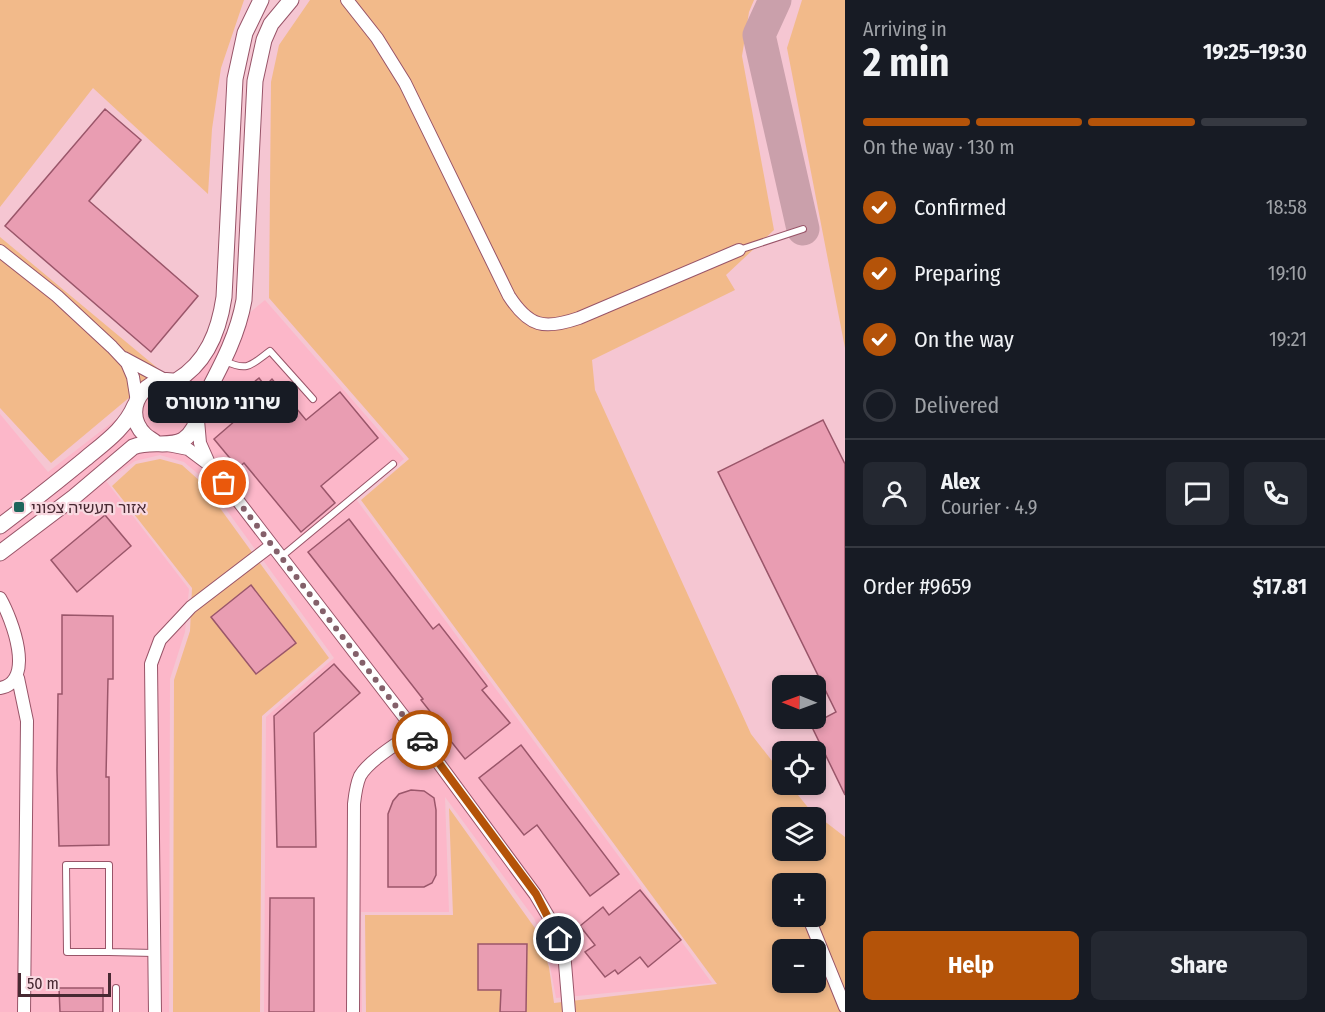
<!DOCTYPE html>
<meta charset="utf-8">
<style>
body{margin:0;font-family:"Fira Sans Condensed","Noto Sans Hebrew",sans-serif;background:#242831;color:#f1f3f6;height:100vh;display:flex;flex-direction:column;font-size:22px;white-space:nowrap}
*{box-sizing:border-box;margin:0}
p{font-size:20px;color:#9ea1a6}
.icon{flex:none;width:33px;height:33px;fill:none;stroke:currentColor;stroke-width:2;stroke-linecap:round;stroke-linejoin:round}
.map{position:relative;flex:1;overflow:hidden}
.sheet{display:flex;flex-direction:column;background:#171b24;width:480px}
.sheet>*{flex:none}
.needle{width:39px;rotate:271deg}
.controls{position:absolute;left:772px;top:675px;display:grid;gap:12px}
.controls a{display:grid;place-items:center;width:54px;height:54px;border-radius:9px;background:#171b24;box-shadow:0 3px 9px #0003;font-size:30px}
.scale{position:absolute;left:18px;bottom:15px;width:93px;box-sizing:border-box;padding-left:6px;border:3px solid #472932;border-top:0;font-size:16px;line-height:21px;white-space:nowrap;color:#472932;-webkit-text-stroke:4px #f8d8e0;paint-order:stroke}
.pin{position:absolute;display:grid;place-items:center;width:51px;height:51px;color:#fff;margin:-26px;border:3px solid #fff;border-radius:50%;box-shadow:0 2px 6px #0007}
.courier{position:absolute;display:grid;place-items:center;width:60px;height:60px;margin:-30px;border:4px solid #b45309;border-radius:50%;background:#fff;color:#222;box-shadow:0 2px 8px #0007}
.bubble{position:absolute;height:42px;border-radius:9px;background:#171b24;box-shadow:0 3px 9px #0003;font-size:20px;font-weight:700;line-height:42px;text-align:center}
.overview em{font-style:normal;font-weight:700}
.overview div{display:flex;flex-direction:column-reverse}
.overview{display:flex;align-items:center;justify-content:space-between;height:102px;padding:0 18px}
h1{font-size:39px;font-weight:700;line-height:45px}
.bar{display:grid;grid-template-columns:repeat(4,1fr);gap:9px 6px;align-content:center;height:72px;padding:0 18px}
.bar i{height:8px;border-radius:4px;background:#363941}
.bar .current{background:#b45309}
.bar p{grid-column:span 4}
.line{display:flex;align-items:center;gap:15px;padding:0 18px;border-top:2px solid #363941}
.line div{flex:1}
.round{display:grid;place-items:center;flex:none;width:63px;height:63px;border-radius:9px;background:#242831}
ol{padding:0 18px;list-style:none}
li{display:flex;align-items:center;gap:18px;height:66px}
li p{margin-inline-start:auto}
li .icon{padding:6px;border-radius:50%;background:#b45309;color:#fff;stroke-width:4}
li:last-child{color:#9ea1a6}
li i{width:33px;height:33px;border:3px solid #363941;border-radius:50%}
.button{display:flex;gap:12px;margin-top:auto;padding:12px 18px}
.button a{flex:1;height:69px;border-radius:9px;background:#b45309;color:#fff;font-size:24px;font-weight:700;line-height:69px;text-align:center}
.button a+a{background:#242831;color:#f1f3f6}
main{display:flex;flex:1;min-height:0}
.map>svg:first-child{display:block}
.built{fill:#fcb7c9}
.green{fill:#f2ba8a;fill-rule:evenodd}
.lines{fill:none;stroke-linecap:round;stroke-linejoin:round}
.taxiway{stroke:#caa0ab;stroke-width:33}
.building{fill:#e99db2;stroke:#9a566a;stroke-width:1.5}
.service-casing{stroke:#985468;stroke-width:8}
.minor-casing{stroke:#985468;stroke-width:14}
.tertiary-casing{stroke:#985468;stroke-width:17}
.service{stroke:#fff;stroke-width:6}
.minor{stroke:#fff;stroke-width:12}
.tertiary{stroke:#fff;stroke-width:15}
.done{stroke:#84606a;stroke-width:6;stroke-dasharray:0 10.8}
.route{stroke:#b45309;stroke-width:8}
.poi-dot{fill:#1e665c;stroke:#f8d8e0;stroke-width:2}
.labels{text-anchor:middle;stroke-width:4.5;stroke-linejoin:round;paint-order:stroke}
.poi-label{font-size:16px;fill:#472932;stroke:#f8d8e0;text-anchor:start}
</style>
<main>
<div class="map">
<svg width="845" height="1012" viewBox="0 0 845 1012">
<rect width="100%" height="100%" fill="#f5c6d2"/>
<path class="built" d="M265 300 404 459 356 499 712 983 556 998 547 950 534 918 445 797 449 912H361L362 1012H264L266 717 334 658 204 479 184 462 160 455 135 461 106 481 189 589 185 632 170 679 169 1012H0V414L48 472 185 366Z"/>
<path class="green" d="M0 0H244L221 68 212 129 208 194 93 88 0 207Z
M310 0H754L749 12 742 56 774 230 726 275 735 290 592 360 595 390 751 734 783 775V784L790 785 810 810 845 837V1012H366L365 915H453L449 808 537 931 549 967 554 1003 717 984 361 500 409 459 269 298 271 82 279 45ZM783 818H816V850H783ZM783 884H816V916H783ZM783 950H816V982H783Z
M802 0H845V348L787 48Z
M0 237 161 371 51 463 0 408Z
M160 459 182 465 201 482 329 658 262 716 260 1012H173L174 680 190 631 192 588 112 486 136 464Z"/>
<g class="lines">
<path class="taxiway" d="M775 0 759 35 803 229"/>
</g>
<path class="building" d="M105 109 141 140 89 201 198 296 151 352 5 226Z
M259 378 265 386 272 379 306 420 340 392 378 438 321 486 335 503 301 532 244 463 238 468 214 439 243 414 232 400Z
M823 420 845 464V795L811 725 836 712 718 472Z
M105 515 131 546 77 592 51 560Z
M349 519 433 629 439 624 460 651 487 686 482 690 510 723 465 759 446 735 448 734 421 700 423 699 308 552Z
M251 585 296 643 256 674 211 617Z
M62 615 113 616V679H108L106 777H109V845L59 846 57 770 58 694H62Z
M334 664 360 693 314 733 316 847H277L274 716Z
M521 745 619 874 590 896 537 825 524 835 479 778Z
M411 790 424 791 434 798 436 810V875L432 883 424 887H388V814L393 801 399 794Z
M640 890 681 940 648 967 640 957 618 974 615 970 605 977 585 952 595 945 580 926 603 907 609 915Z
M270 898H314V1012H269Z
M478 944H527L526 1012H500L501 990H478Z
M59 988H103V1012H60Z"/>
<g class="lines">
<defs>
<path id="service" d="M739 250 803 229
M225 361C248 372 251 365 270 351L313 399
M281 557 393 464
M66 865H109V952H67Z
M109 952 154 953
M116 988V1012"/>
<path id="minor" d="M347 0 377 38 405 83 509 296C529 327 544 330 579 318L739 250
M0 251 57 296 112 347 127 363 133 377 137 402
M124 358 165 380
M198 420 200 443 208 461
M168 445 188 449 212 467 415 731 535 894 554 926 564 951 569 1012
M0 598C12 619 36 682 0 688
M18 678 27 721 24 1012
M808 916 845 1007
M155 1012 151 664 160 640 191 607 272 545
M353 1012 354 804C355 795 356 785 360 776 369 760 400 742 415 731"/>
<path id="tertiary" d="M176 381C207 363 219 331 224 297L235 79 245 33 261 0
M199 408C217 373 237 340 244 300L255 81 264 40 271 24 291 0
M0 526C29 504 57 482 85 459 104 443 125 429 135 405
M0 553 74 497 133 447C151 440 169 448 183 440 192 434 198 423 198 412 199 403 195 394 187 388 154 363 116 407 145 435 148 438 153 440 156 443"/>
</defs>
<use href="#service" class="service-casing"/>
<use href="#minor" class="minor-casing"/>
<use href="#tertiary" class="tertiary-casing"/>
<use href="#service" class="service"/>
<use href="#minor" class="minor"/>
<use href="#tertiary" class="tertiary"/>
</g>
<g class="lines">
<path class="done" d="M224 483 422 740"/>
<path class="route" d="M422 740 536 894 559 939"/>
</g>
<rect class="poi-dot" x="13" y="501" width="12" height="12" rx="3"/>
<g class="labels">
<g class="poi-label">
<text x="31" y="513">אזור תעשיה צפוני</text>
</g>
</g>
</svg>
<div class="controls">
<a><svg class="needle" viewBox="-14 -14 28 28"><path d="M0-13l5 13h-10z" fill="#e53935"/><path d="M0 13l5-13h-10z" fill="#9ea1a6"/></svg></a>
<a><svg class="icon" aria-label="locate" viewBox="0 0 24 24"><circle cx="12" cy="12" r="6"/><path d="M12 2v4M12 18v4M2 12h4M18 12h4"/></svg></a>
<a><svg class="icon" aria-label="layers" viewBox="0 0 24 24"><path d="M12 4l9 5-9 5-9-5zM3 14l9 5 9-5"/></svg></a>
<a>+</a>
<a>−</a>
</div>
<div class="scale">50 m</div>
<div class="pin" style="left:224px;top:483px;background:#ea580c"><svg class="icon" aria-label="bag" viewBox="0 0 24 24"><path d="M5 8h14l-1 12H6zM9 8a3 3 0 0 1 6 0"/></svg></div>
<div class="pin" style="left:559px;top:939px;background:#1f2937"><svg class="icon" aria-label="home" viewBox="0 0 24 24"><path d="M3 11l9-7 9 7M6 9v11h12V9"/></svg></div>
<div class="courier" style="left:422px;top:740px"><svg class="icon" aria-label="car" viewBox="0 0 24 24"><path d="M5 17H2v-5l4-1 3-4h7l3 4 3 1v5h-3M9 17h6M6 11h13"/><circle cx="7" cy="17" r="2"/><circle cx="17" cy="17" r="2"/></svg></div>
<div class="bubble" style="left:148px;top:381px;width:150px">שרוני מוטורס</div>
</div>
<section class="sheet">
<div class="overview"><div><h1>2 min</h1><p>Arriving in</p></div><em>19:25–19:30</em></div>
<div class="bar"><i class="current"></i><i class="current"></i><i class="current"></i><i></i><p>On the way · 130 m</p></div>
<ol>
<li><svg class="icon" aria-label="check" viewBox="0 0 24 24"><path d="M5 12l5 5 9-10"/></svg>Confirmed<p>18:58</p></li>
<li><svg class="icon" aria-label="check" viewBox="0 0 24 24"><path d="M5 12l5 5 9-10"/></svg>Preparing<p>19:10</p></li>
<li><svg class="icon" aria-label="check" viewBox="0 0 24 24"><path d="M5 12l5 5 9-10"/></svg>On the way<p>19:21</p></li>
<li><i></i>Delivered</li>
</ol>
<div class="line" style="height:108px"><a class="round"><svg class="icon" aria-label="person" viewBox="0 0 24 24"><circle cx="12" cy="8" r="4"/><path d="M4 21q1-7 8-7t8 7"/></svg></a><div><b>Alex</b><p>Courier · 4.9</p></div><a class="round"><svg class="icon" aria-label="chat" viewBox="0 0 24 24"><path d="M4 5h16v11H9l-5 4z"/></svg></a><a class="round"><svg class="icon" aria-label="phone" viewBox="0 0 24 24"><path d="M5 4h4l2 5-3 2q2 4 5 5l2-3 5 2v4C11 20 4 13 5 4z"/></svg></a></div>
<div class="line" style="height:78px"><div>Order #9659</div><b>$17.81</b></div>
<div class="button"><a>Help</a><a>Share</a></div>
</section>
</main>
